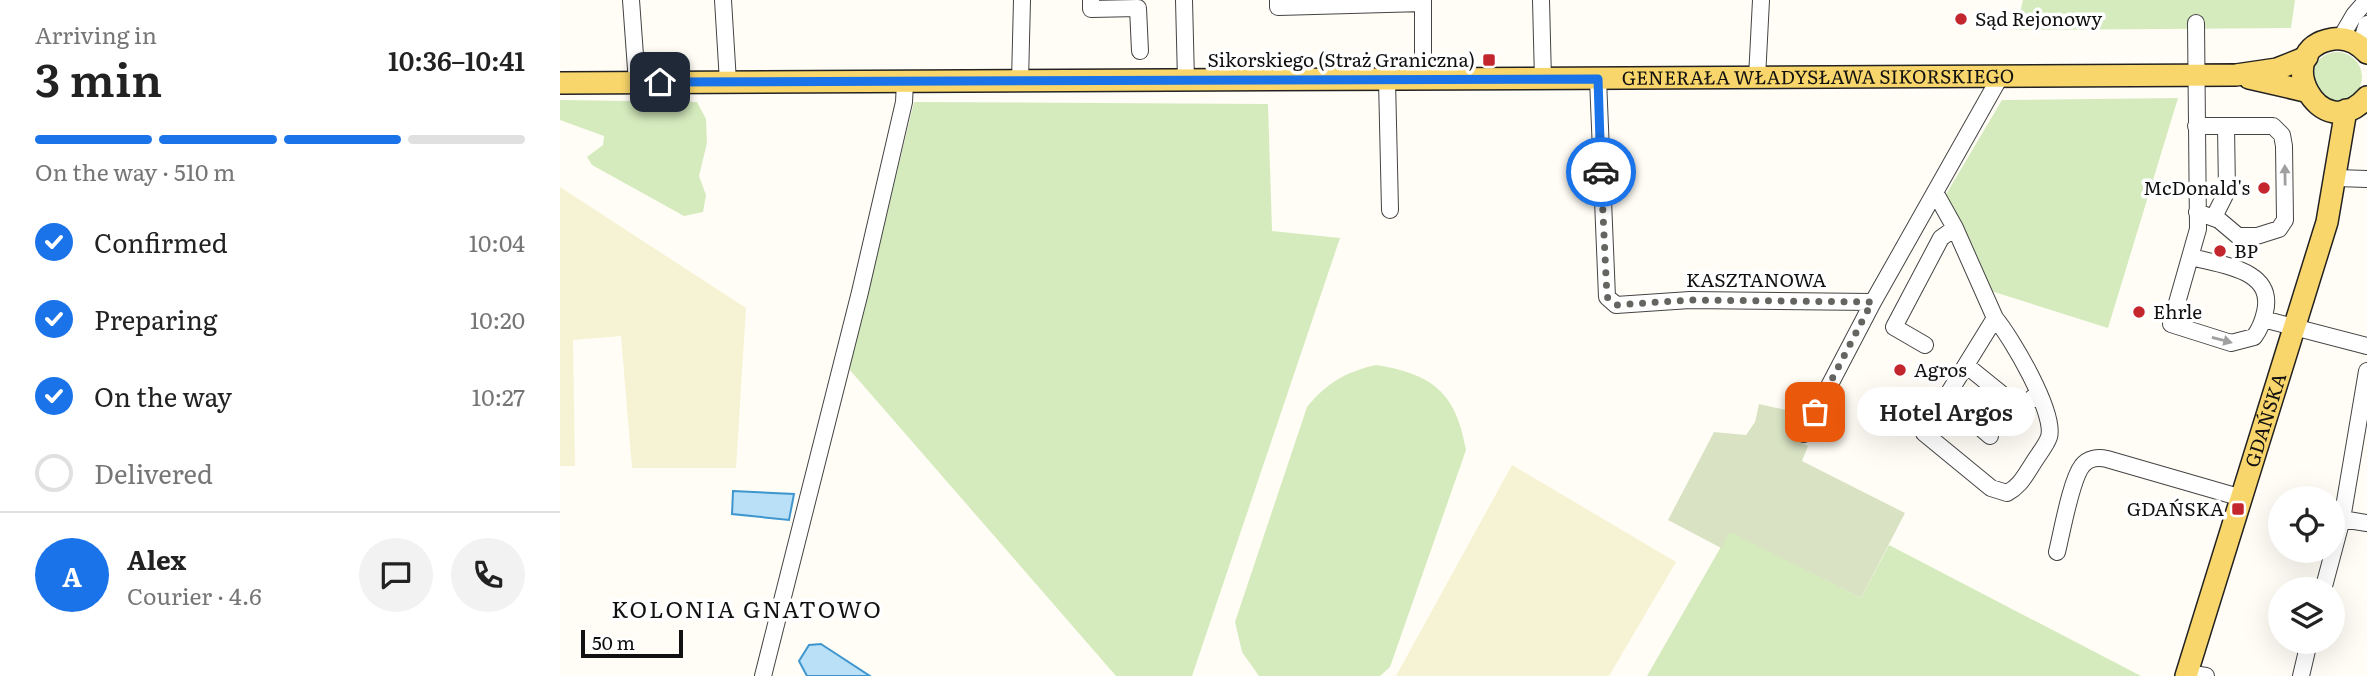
<!DOCTYPE html>
<meta charset="utf-8">
<style>
body{margin:0;font-family:Literata,serif;background:#f2f2f2;color:#222;height:100vh;display:flex;flex-direction:column;font-size:26px;white-space:nowrap}
*{box-sizing:border-box;margin:0}
p{font-size:23px;color:#767676}
.icon{flex:none;width:38px;height:38px;fill:none;stroke:currentColor;stroke-width:2;stroke-linecap:round;stroke-linejoin:round}
.map{position:relative;flex:1;overflow:hidden}
.drawer{display:flex;flex-direction:column;background:#fff;width:560px}
.drawer>*{flex:none}
.buttons{position:absolute;left:1708px;top:486px;display:grid;gap:14px}
.buttons a{display:grid;place-items:center;width:77px;height:77px;border-radius:50%;background:#fff;box-shadow:0 7px 28px #0002;font-size:35px}
.scale{position:absolute;left:21px;bottom:18px;width:102px;box-sizing:border-box;padding-left:7px;border:4px solid #111;border-top:0;font-size:19px;line-height:24px;white-space:nowrap;color:#111;-webkit-text-stroke:5px #fff;paint-order:stroke}
.pin{position:absolute;display:grid;place-items:center;width:60px;height:60px;color:#fff;margin:-30px;border-radius:14px;box-shadow:0 4px 10px #0006}
.courier{position:absolute;display:grid;place-items:center;width:70px;height:70px;margin:-35px;border:5px solid #1a73e8;border-radius:50%;background:#fff;color:#222;box-shadow:0 2px 9px #0007}
.bubble{position:absolute;height:49px;border-radius:24px;background:#fff;box-shadow:0 7px 28px #0002;font-size:23px;font-weight:600;line-height:49px;text-align:center}
.head em{font-style:normal;font-weight:600}
.head div{display:flex;flex-direction:column-reverse}
.head{display:flex;align-items:center;justify-content:space-between;height:119px;padding:0 35px}
h1{font-size:46px;font-weight:600;line-height:52px}
.bar{display:grid;grid-template-columns:repeat(4,1fr);gap:10px 7px;align-content:center;height:84px;padding:0 35px}
.bar i{height:9px;border-radius:5px;background:#e0e0e0}
.bar .active{background:#1a73e8}
.bar p{grid-column:span 4}
.line{display:flex;align-items:center;gap:18px;padding:0 35px;border-top:2px solid #e0e0e0}
.line div{flex:1}
.round{display:grid;place-items:center;flex:none;width:74px;height:74px;border-radius:37px;background:#f2f2f2}
ol{padding:0 35px;list-style:none}
li{display:flex;align-items:center;gap:21px;height:77px}
li p{margin-inline-start:auto}
li .icon{padding:7px;border-radius:50%;background:#1a73e8;color:#fff;stroke-width:4}
li:last-child{color:#767676}
li i{width:38px;height:38px;border:4px solid #e0e0e0;border-radius:50%}
main{display:flex;flex:1;min-height:0}
.map>svg:first-child{display:block}
.farmland{fill:#f6f3d4}
.green{fill:#d5ebbd}
.cemetery{fill:#d9e3c4}
.water{fill:#b9e0f7;stroke:#3f96cf;stroke-width:2}
.lines{fill:none;stroke-linecap:round;stroke-linejoin:round}
.minor-casing{stroke:#444;stroke-width:18}
.major-casing{stroke:#222;stroke-width:24}
.minor{stroke:#fff;stroke-width:16}
.major{stroke:#f9d66b;stroke-width:21}
.oneway{fill:#a0a0a0}
.done{stroke:#646461;stroke-width:7;stroke-dasharray:0 12.6}
.route{stroke:#1a73e8;stroke-width:9}
.poi-dot{fill:#c4262e;stroke:#fff;stroke-width:2.5}
.labels{text-anchor:middle;stroke-width:7;stroke-linejoin:round;paint-order:stroke}
.poi-label{font-size:19px;fill:#111;stroke:#fff;text-anchor:start}
.street-label{font-size:19px;fill:#111;stroke:#fff}
.quarter-label{font-size:23px;letter-spacing:2px;fill:#111;stroke:#fff}
</style>
<main>
<section class="drawer">
<div class="head"><div><h1>3 min</h1><p>Arriving in</p></div><em>10:36–10:41</em></div>
<div class="bar"><i class="active"></i><i class="active"></i><i class="active"></i><i></i><p>On the way · 510 m</p></div>
<ol>
<li><svg class="icon" aria-label="check" viewBox="0 0 24 24"><path d="M5 12l5 5 9-10"/></svg>Confirmed<p>10:04</p></li>
<li><svg class="icon" aria-label="check" viewBox="0 0 24 24"><path d="M5 12l5 5 9-10"/></svg>Preparing<p>10:20</p></li>
<li><svg class="icon" aria-label="check" viewBox="0 0 24 24"><path d="M5 12l5 5 9-10"/></svg>On the way<p>10:27</p></li>
<li><i></i>Delivered</li>
</ol>
<div class="line" style="height:126px"><b class="round" style="background:#1a73e8;color:#fff">A</b><div><b>Alex</b><p>Courier · 4.6</p></div><a class="round"><svg class="icon" aria-label="chat" viewBox="0 0 24 24"><path d="M4 5h16v11H9l-5 4z"/></svg></a><a class="round"><svg class="icon" aria-label="phone" viewBox="0 0 24 24"><path d="M5 4h4l2 5-3 2q2 4 5 5l2-3 5 2v4C11 20 4 13 5 4z"/></svg></a></div>
</section>
<div class="map">
<svg width="1807" height="676" viewBox="0 0 1807 676">
<rect width="100%" height="100%" fill="#fffdf5"/>
<path class="farmland" d="M0 187 186 308 176 468H72L61 336 13 340 15 466H0Z
M952 465 1116 562 1049 676H836Z"/>
<path class="green" d="M1463 0H1735L1731 28 1456 30Z
M1752 77a25 25 0 1 1 50 0a25 25 0 1 1-50 0Z
M1618 98 1548 328 1431 291 1385 196 1442 100Z
M0 100 137 102 146 119 147 143 139 176 146 195 143 212 124 216 32 165 27 157 43 145 44 136 0 120Z
M354 102 708 104 712 231 780 238 632 676H556L289 369Z
M816 365C872 374 896 392 906 450L830 667 820 676H699L682 652 675 622 747 407C767 383 785 372 816 365Z
M1170 531 1301 598 1329 545 1581 676H1087Z"/>
<path class="cemetery" d="M1199 404 1239 413 1247 422 1233 439 1248 446 1242 461 1345 513 1301 598 1170 532 1161 548 1108 520 1154 432 1186 435 1195 422Z"/>
<path class="water" d="M173 491 234 494 229 520 172 514Z
M261 644 310 676H247L239 661 249 645Z"/>
<g class="lines">
<defs>
<path id="minor" d="M71 0 77 83
M163 0 168 82
M531 0V9L578 8 580 51
M624 0 626 80
M718 0V7L863 3
M863 0V80
M981 0 983 80
M1780 39 1794 15 1807 0
M1800 46 1807 24
M1197 78 1201 0
M1038 79 1047 297 1056 305 1130 300 1313 302
M827 80 830 210
M460 81 462 0
M1636 126H1713L1722 135 1724 146 1725 220 1719 229 1697 236H1678L1659 220 1637 212
M1776 178 1807 179
M1376 194 1395 228 1435 318 1364 433 1431 488 1447 493C1460 486 1464 477 1472 465 1477 456 1486 446 1489 437 1496 413 1451 337 1435 318
M1654 217 1667 191 1666 126
M1631 257C1661 265 1715 269 1705 312 1703 321 1700 329 1694 337L1671 343 1611 324 1638 229 1636 23
M1703 319 1807 346
M1365 345 1334 327 1381 238 1395 228
M1407 366 1454 404 1467 403 1477 394
M1387 399 1430 436
M1244 434 1313 302 1440 77
M1782 519 1807 523
M1497 552C1502 532 1511 480 1522 466 1528 458 1538 457 1547 459L1682 498
M1763 590 1782 519 1807 371
M1627 673 1646 676
M203 676 300 292 344 102 345 82
M1741 676 1749 642"/>
<g id="major">
<path d="M1807 53C1798 43 1787 37 1773 39 1708 49 1760 150 1807 97"/>
<path d="M1689 78 1745 91"/>
<path id="s1" d="M0 83 1676 75 1717 69 1747 57"/>
<path id="s2" d="M1626 676 1767 222 1786 110"/>
</g>
</defs>
<use href="#minor" class="minor-casing"/>
<use href="#major" class="major-casing"/>
<use href="#minor" class="minor"/>
<use href="#major" class="major"/>
</g>
<defs><path id="oneway-solid" d="M-6-.8H1V-3.2L6.5 0L1 3.2V.8H-6Z" transform="scale(1.75)"/></defs>
<g class="oneway">
<use href="#oneway-solid" transform="translate(1725 175) rotate(-91)"/>
<use href="#oneway-solid" transform="translate(1662 340) rotate(15)"/>
</g>
<g class="lines">
<path class="done" d="M1041 172 1047 297 1056 305 1130 300 1312 302 1255 412"/>
<path class="route" d="M100 82 1038 79 1041 172"/>
</g>
<g class="poi-dot">
<circle cx="1401" cy="19" r="7"/>
<rect x="922" y="53" width="14" height="14" rx="3.5"/>
<circle cx="1704" cy="188" r="7"/>
<circle cx="1660" cy="251" r="7"/>
<circle cx="1579" cy="312" r="7"/>
<circle cx="1340" cy="370" r="7"/>
<rect x="1671" y="502" width="14" height="14" rx="3.5"/>
</g>
<g class="labels">
<g class="poi-label">
<text x="1415" y="26">Sąd Rejonowy</text>
<text x="915" y="67" text-anchor="end">Sikorskiego (Straż Graniczna)</text>
<text x="1690" y="195" text-anchor="end">McDonald's</text>
<text x="1674" y="258">BP</text>
<text x="1593" y="319">Ehrle</text>
<text x="1354" y="377">Agros</text>
<text x="1664" y="516" text-anchor="end">GDAŃSKA</text>
</g>
<g class="street-label">
<text dy="7" stroke="none"><textPath href="#s1" startOffset="1258">GENERAŁA WŁADYSŁAWA SIKORSKIEGO</textPath></text>
<text x="1196" y="287">KASZTANOWA</text>
<text dy="7" stroke="none"><textPath href="#s2" startOffset="268">GDAŃSKA</textPath></text>
</g>
<g class="quarter-label">
<text x="187" y="618">KOLONIA GNATOWO</text>
</g>
</g>
</svg>
<div class="buttons">
<a><svg class="icon" aria-label="locate" viewBox="0 0 24 24"><circle cx="12" cy="12" r="6"/><path d="M12 2v4M12 18v4M2 12h4M18 12h4"/></svg></a>
<a><svg class="icon" aria-label="layers" viewBox="0 0 24 24"><path d="M12 4l9 5-9 5-9-5zM3 14l9 5 9-5"/></svg></a>
</div>
<div class="scale">50 m</div>
<div class="pin" style="left:1255px;top:412px;background:#ea580c"><svg class="icon" aria-label="bag" viewBox="0 0 24 24"><path d="M5 8h14l-1 12H6zM9 8a3 3 0 0 1 6 0"/></svg></div>
<div class="pin" style="left:100px;top:82px;background:#1f2937"><svg class="icon" aria-label="home" viewBox="0 0 24 24"><path d="M3 11l9-7 9 7M6 9v11h12V9"/></svg></div>
<div class="courier" style="left:1041px;top:172px"><svg class="icon" aria-label="car" viewBox="0 0 24 24"><path d="M5 17H2v-5l4-1 3-4h7l3 4 3 1v5h-3M9 17h6M6 11h13"/><circle cx="7" cy="17" r="2"/><circle cx="17" cy="17" r="2"/></svg></div>
<div class="bubble" style="left:1297px;top:387px;width:178px">Hotel Argos</div>
</div>
</main>
